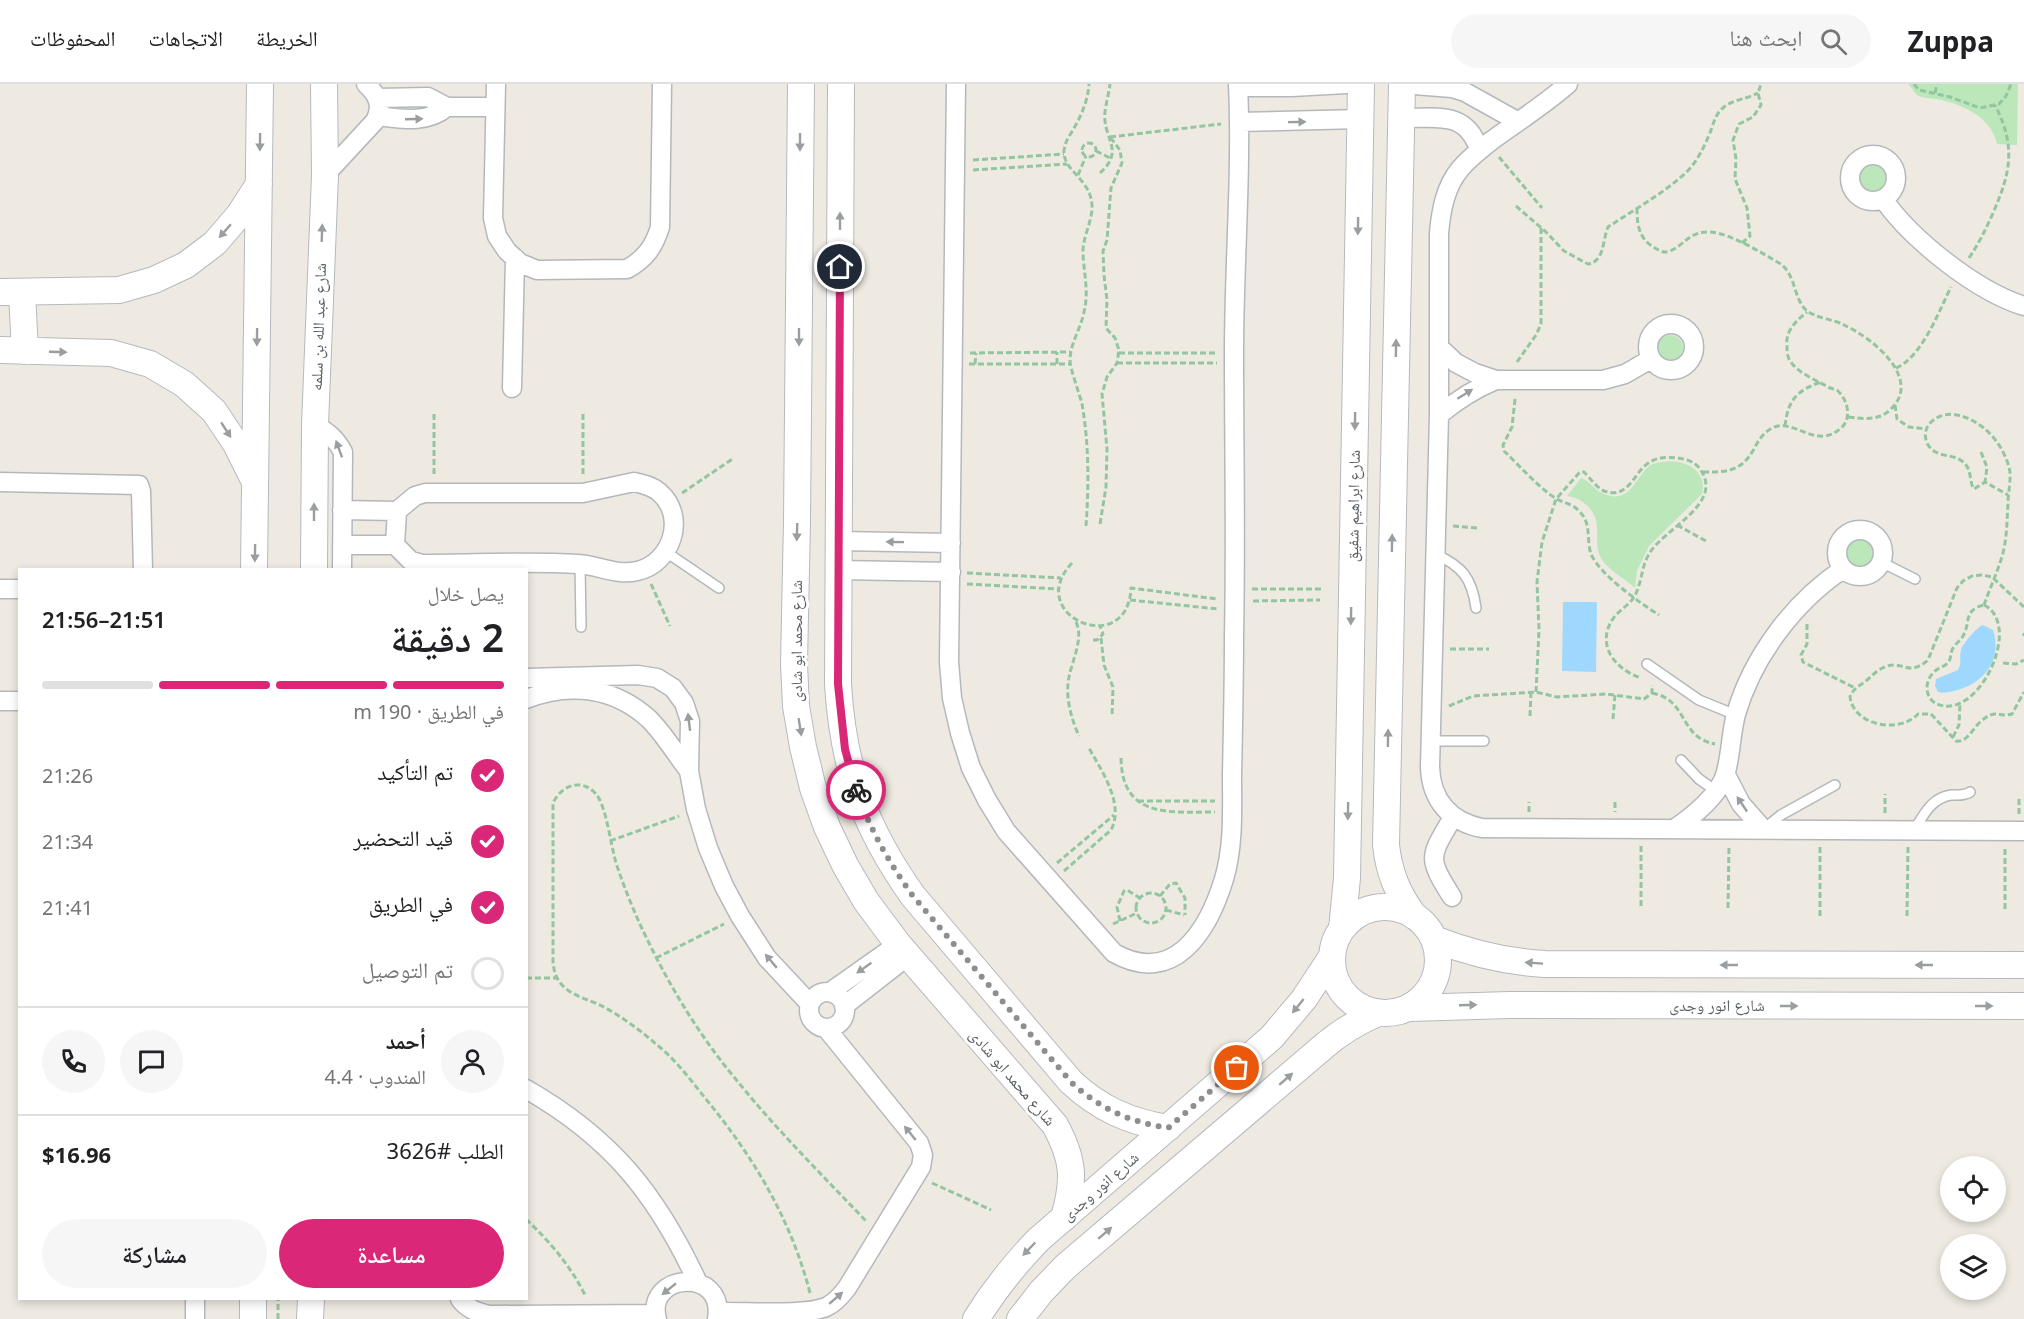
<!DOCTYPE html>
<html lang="ar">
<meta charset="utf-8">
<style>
body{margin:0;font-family:"Noto Sans","Noto Naskh Arabic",sans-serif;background:#f6f6f6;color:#202124;direction:rtl;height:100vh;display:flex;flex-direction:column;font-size:22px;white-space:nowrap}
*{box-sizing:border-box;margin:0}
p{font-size:20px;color:#757577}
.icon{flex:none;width:33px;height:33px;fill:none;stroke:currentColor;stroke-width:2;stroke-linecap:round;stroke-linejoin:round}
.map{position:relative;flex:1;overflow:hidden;direction:ltr}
.sheet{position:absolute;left:18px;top:484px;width:510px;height:732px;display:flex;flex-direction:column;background:#fff;border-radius:0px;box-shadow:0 3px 9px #0003;direction:rtl}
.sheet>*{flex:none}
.controls{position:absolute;left:1940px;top:1072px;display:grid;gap:12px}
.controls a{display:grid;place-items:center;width:66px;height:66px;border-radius:50%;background:#fff;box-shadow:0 3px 9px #0003;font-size:30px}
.pin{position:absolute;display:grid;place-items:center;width:51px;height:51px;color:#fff;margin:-26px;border:3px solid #fff;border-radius:50%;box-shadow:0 2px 6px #0007}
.courier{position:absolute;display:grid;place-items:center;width:60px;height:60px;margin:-30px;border:4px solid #db2777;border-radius:50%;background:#fff;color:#222;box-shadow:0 2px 8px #0007}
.summary em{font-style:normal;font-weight:600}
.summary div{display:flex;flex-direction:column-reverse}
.summary{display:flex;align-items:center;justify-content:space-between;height:102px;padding:0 24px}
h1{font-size:39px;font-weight:600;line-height:45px}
.bar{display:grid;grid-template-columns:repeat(4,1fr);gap:9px 6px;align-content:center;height:72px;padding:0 24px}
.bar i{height:8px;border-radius:4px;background:#e0e0e0}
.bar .current{background:#db2777}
.bar p{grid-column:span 4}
.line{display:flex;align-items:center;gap:15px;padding:0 24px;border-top:2px solid #e0e0e0}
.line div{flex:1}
.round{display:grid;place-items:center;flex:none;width:63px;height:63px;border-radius:32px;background:#f6f6f6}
ol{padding:0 24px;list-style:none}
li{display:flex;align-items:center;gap:18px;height:66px}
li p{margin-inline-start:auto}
li .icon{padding:6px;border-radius:50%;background:#db2777;color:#fff;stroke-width:4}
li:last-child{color:#757577}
li i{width:33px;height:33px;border:3px solid #e0e0e0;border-radius:50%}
.primary-button{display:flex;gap:12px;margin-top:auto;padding:12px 24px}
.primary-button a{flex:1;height:69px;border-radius:36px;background:#db2777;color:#fff;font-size:24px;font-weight:600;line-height:69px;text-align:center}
.primary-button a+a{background:#f6f6f6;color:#202124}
header{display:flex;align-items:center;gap:36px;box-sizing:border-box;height:84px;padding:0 30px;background:#fff;border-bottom:2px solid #e0e0e0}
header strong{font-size:28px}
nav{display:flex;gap:33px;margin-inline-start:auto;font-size:21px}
.search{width:420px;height:54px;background:#f6f6f6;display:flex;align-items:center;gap:15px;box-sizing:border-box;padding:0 21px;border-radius:33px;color:#757577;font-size:22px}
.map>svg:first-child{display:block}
.green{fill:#bce7bb}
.water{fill:#9fd8ff}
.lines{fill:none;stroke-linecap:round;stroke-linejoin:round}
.lane-casing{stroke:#b4b8bc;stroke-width:12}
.street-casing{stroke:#b4b8bc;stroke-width:21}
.secondary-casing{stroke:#b5b9bf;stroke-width:28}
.path{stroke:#93c6a0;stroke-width:3;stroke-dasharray:6 3;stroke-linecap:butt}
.lane{stroke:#fff;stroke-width:9}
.street{stroke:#fff;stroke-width:18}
.secondary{stroke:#fff;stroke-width:26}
.oneway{fill:#9b9ea1}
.done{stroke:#8d8f8f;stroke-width:6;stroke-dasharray:0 10.8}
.route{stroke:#db2777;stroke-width:8}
.labels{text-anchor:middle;stroke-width:6;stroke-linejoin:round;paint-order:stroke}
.street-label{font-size:16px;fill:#595e63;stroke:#fff}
</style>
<header>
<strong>Zuppa</strong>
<div class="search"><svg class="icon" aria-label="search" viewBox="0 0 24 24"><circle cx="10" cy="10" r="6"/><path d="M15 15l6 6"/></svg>ابحث هنا</div>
<nav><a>الخريطة</a><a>الاتجاهات</a><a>المحفوظات</a></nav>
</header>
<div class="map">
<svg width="2024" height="1235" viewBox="0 0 2024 1235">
<rect width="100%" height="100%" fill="#eeeae1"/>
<path class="green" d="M1908 0H2018L2017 61 1997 60C1992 35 1965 21 1941 16 1933 14 1924 15 1917 11 1914 8 1911 3 1908 0Z
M1860 94a13 13 0 1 1 26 0a13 13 0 1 1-26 0Z
M1657 264a13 13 0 1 1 26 0a13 13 0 1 1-26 0Z
M1671 377C1690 379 1707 388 1702 410L1649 462 1637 487 1635 504C1625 495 1609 486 1602 476 1590 456 1607 437 1584 419 1579 415 1574 413 1567 412L1581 394C1590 397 1595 407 1604 410 1630 420 1634 396 1648 383 1654 378 1663 378 1671 377Z
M1847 469a13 13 0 1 1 26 0a13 13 0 1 1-26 0Z"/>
<path class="water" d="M1563 518H1597L1596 588 1562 587Z
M1983 541 1993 546C2002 573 1987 596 1961 605 1953 607 1945 610 1938 608L1935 602 1936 595 1958 586C1962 579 1959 574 1961 566 1962 560 1978 542 1983 541Z"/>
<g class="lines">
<defs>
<path id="lane" d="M666 468 719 504
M1435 470C1462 482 1472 494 1476 524
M1881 478 1915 495
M580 480 581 543
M1647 580 1699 616 1736 631
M1431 657H1484
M1681 676 1699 695 1716 707
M1765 744 1781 731 1835 701
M1914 746C1924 731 1931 714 1951 711 1958 711 1964 712 1970 708"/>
<path id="street" d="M496 0 493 134 497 152 507 167 520 179 537 186 627 185C645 175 654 163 660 143L662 0
M956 0 949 578 952 614 960 649 971 684 987 716 1006 747 1114 869C1174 903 1208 847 1224 795 1234 761 1232 726 1232 691 1233 644 1234 598 1234 552 1236 457 1234 363 1234 269 1234 179 1242 89 1238 0
M1402 0 1452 4 1465 8 1517 37
M1568 0C1544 21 1517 38 1491 57 1480 66 1469 74 1460 85 1445 103 1441 127 1439 149V331L1430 683C1431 716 1450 738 1482 744L2024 747
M1239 3H1292L1346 0
M378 14 428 13 447 23H495
M378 32C402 35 427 40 447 23
M1400 34C1435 35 1465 25 1479 65
M1239 38 1360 35
M1850 94a23 23 0 1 1 46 0a23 23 0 1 1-46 0Z
M325 91 375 37C383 22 378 11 366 0
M1883 115C1912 156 1976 207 2024 222
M1648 263a23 23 0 1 1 46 0a23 23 0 1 1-46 0Z
M1440 264 1456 279 1475 289 1496 296H1603L1625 290 1651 275
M512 304 515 174
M1439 331C1457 316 1474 305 1496 296
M315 341C328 348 336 355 343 368L342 486
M0 398 139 401 141 407 143 486
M634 398C643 400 652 402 659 408 688 433 671 480 637 487 617 492 598 481 578 480 526 477 474 480 422 480L411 477 395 461 397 427 415 412 425 409H583Z
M342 426 397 427
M1837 469a23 23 0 1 1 46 0a23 23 0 1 1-46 0Z
M839 457 951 459
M342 461H395
M839 486 951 488
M0 505H20
M526 594 638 591 657 594 673 604 684 619 690 637 689 687 696 725 708 764 724 802 740 832 767 874 810 920
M526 615C569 598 614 603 649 635 664 650 676 670 689 687
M0 617H20
M1726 691 1741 720 1763 745
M1674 745C1692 733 1721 710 1726 688 1731 669 1731 649 1736 630 1753 572 1794 518 1843 485
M1452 813C1426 772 1430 773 1453 733
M830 908 898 860
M809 926a18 18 0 1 1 36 0a18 18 0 1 1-36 0Z
M844 922 908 872
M526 1005C612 1054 657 1111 698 1199
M460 1215C467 1225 477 1228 489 1231L655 1230
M719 1228C745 1227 805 1232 826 1223 835 1219 841 1212 847 1204L921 1083 923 1071 919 1059 826 944
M195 1235V1215
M657 1235C644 1189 726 1182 717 1235"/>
<path id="secondary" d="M801 0 797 437 794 580 796 622 803 663 813 704 827 743 845 781 866 817 898 860 1055 1041C1074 1076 1075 1095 1064 1134
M841 0 838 600C843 684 864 743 913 812L1071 998C1100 1025 1130 1038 1168 1044
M1402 0 1386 761C1389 789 1398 810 1414 832
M0 208 119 206 154 196 186 181 215 159 239 131 259 100
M22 209 25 267
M0 266 111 269 150 280 184 300 214 327 236 360 253 394
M254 486 260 0
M314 486 315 341 325 91 324 0
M1332 876a53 53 0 1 1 106 0a53 53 0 1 1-106 0Z
M1342 845 1347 794 1361 0
M1434 855C1470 869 1505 878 1545 880L2024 881
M1409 924 1510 921 2024 922
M253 1235V1215
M310 1235 311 1215
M976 1235C994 1206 1014 1181 1038 1156L1272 953 1304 915 1331 874
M1020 1235 1041 1208 1065 1183 1323 963C1340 948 1357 938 1378 929"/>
</defs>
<use href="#lane" class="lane-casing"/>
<use href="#street" class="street-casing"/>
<use href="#secondary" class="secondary-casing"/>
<path class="path" d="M1914 0 1919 6 1950 13 1980 24 1999 20 2006 12 2011 0
M1935 9 1937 0
M1110 53 1221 40
M1082 66a7 7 0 1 1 14 0a7 7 0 1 1-14 0Z
M1096 67 1112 75
M1499 73 1542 124
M973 76 1064 70
M973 86 1067 80
M1100 89C1126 66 1102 54 1105 28 1106 19 1109 9 1110 0
M1078 91 1086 72
M1516 122 1546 148 1564 167 1588 180C1605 177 1602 157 1608 143 1632 127 1659 112 1681 93 1694 83 1703 66 1709 51 1714 40 1714 31 1724 23 1732 16 1747 15 1758 9
M1637 124C1637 142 1639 156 1657 165 1661 168 1665 169 1670 167 1685 161 1689 147 1710 148 1730 149 1762 169 1779 179 1796 189 1793 214 1806 226 1815 234 1833 235 1844 241 1871 253 1923 294 1891 325 1879 337 1864 335 1848 333
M1742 159 1750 152 1747 124 1735 95 1736 75 1733 56 1739 40 1753 33 1761 21 1758 9 1761 0
M1969 174C1979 159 1986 145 1993 129 2011 88 2016 62 1995 21
M970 269 1070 268
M1119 269H1217
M1517 278 1536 251 1541 240V143
M1117 279H1217
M969 280H1070
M975 280 976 269
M1057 280V268
M1896 284C1922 273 1939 227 1951 203
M1515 315 1512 343 1503 361 1504 367C1519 381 1538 403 1555 414 1563 419 1572 419 1579 427 1592 439 1586 455 1591 470 1600 491 1640 519 1659 531
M1895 321 1897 335 1909 343 1927 345
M434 330V392
M583 330V392
M1785 342C1788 316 1796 307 1821 298
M1981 368 1987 383 1985 398
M1703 388C1727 388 1741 388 1754 365 1758 357 1763 349 1772 344 1795 333 1815 367 1841 344 1852 335 1848 316 1838 307 1836 305 1833 305 1830 304 1818 297 1795 288 1789 275 1787 271 1787 265 1787 261 1785 247 1797 236 1807 228
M682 409 734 374
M1100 440 1106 403 1107 365 1102 310 1107 293 1117 279 1119 266 1115 254 1106 244 1107 216 1104 191 1103 167 1107 156 1111 104 1122 79 1120 66 1110 53
M1677 441 1706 457
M1086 442C1089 402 1089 359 1082 320 1079 308 1070 285 1070 276 1070 260 1081 244 1084 228 1089 208 1084 190 1083 170 1082 153 1093 137 1092 121 1090 94 1063 87 1064 67 1065 58 1068 54 1073 46 1081 32 1088 17 1089 0
M1453 442 1478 444
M1072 479C1022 532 1128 576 1131 504L1217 515
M967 489 1061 494
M651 500 670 542
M967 500 1059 505
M1252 505H1321
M1130 516 1218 525
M1253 517 1320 516
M1984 521C1990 504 1998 487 2003 469 2007 453 2007 436 2008 419 2008 408 2012 393 2009 383 2002 358 1982 336 1957 331 1941 327 1919 340 1927 359 1934 374 1951 369 1962 377 1973 385 1968 396 1974 405L1985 398 2008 411
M1984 521C2024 541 1978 638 1937 620 1925 615 1924 598 1933 589 1938 582 1947 584 1950 575 1951 572 1951 569 1952 566 1955 560 1960 557 1963 552 1971 538 1963 526 1984 521Z
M2024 523 1992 493 1982 491 1972 492 1963 497 1957 504 1928 576C1908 593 1905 577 1887 582 1878 585 1873 591 1867 596 1860 602 1853 604 1850 613 1854 642 1899 650 1918 630H1931L1956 657C1967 659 1973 644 1981 637 1997 624 1998 634 2012 630L2024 608
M1076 538C1084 554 1072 577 1069 593 1065 613 1071 634 1079 652
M1807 540V560L1801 571 1803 578 1855 604
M2024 549V552
M1101 554 1104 581 1113 603 1112 633
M1093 556H1097L1103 550 1100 542
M1450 565H1489
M2003 579 2016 580 2024 576
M1536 608 1539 546 1537 498 1542 458 1556 415 1580 388H1584C1590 394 1597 404 1604 407 1628 416 1634 389 1647 380 1656 373 1666 373 1677 374 1687 375 1695 378 1700 385 1725 420 1664 444 1649 470 1641 483 1642 500 1634 513 1629 521 1621 525 1615 532 1594 559 1614 585 1641 594
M1652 609C1689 616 1678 653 1715 660
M1449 622 1473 612 1536 608 1557 613 1606 610 1644 615 1652 609V601
M1530 632 1531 608
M1613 635 1615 610
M1953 653 1959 641 1960 620
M1121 674C1122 735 1170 728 1215 728
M1138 717H1215
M1615 718V728
M1529 728V718
M1885 729V710
M2019 730V714
M610 757 679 732
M1641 762V822
M1057 779 1114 731
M1064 787 1111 746C1125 720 1101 686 1089 664
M1136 824a15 15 0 1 1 30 0a15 15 0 1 1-30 0Z
M1160 812 1170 800 1176 799 1185 814V831
M1728 824 1729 762
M2005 825V763
M1166 826 1184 831
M1820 832V762
M1907 832 1908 763
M1120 837 1117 823 1124 807 1127 806 1140 814
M1113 840 1137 829
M656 874 724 840
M526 894H557
M932 1099 991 1126
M526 1135C550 1158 570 1181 585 1211
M810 1209C791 1135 753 1072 705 1014 690 995 675 975 656 960 640 946 622 933 604 923 591 916 574 913 563 902 556 895 554 888 553 878V719C561 702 581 693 596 710 606 721 611 762 616 779 625 806 636 833 649 859 672 906 700 952 734 993 775 1044 821 1090 866 1137
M278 1235V1215"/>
<use href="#lane" class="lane"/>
<use href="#street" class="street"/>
<use href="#secondary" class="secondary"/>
</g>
<defs><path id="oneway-solid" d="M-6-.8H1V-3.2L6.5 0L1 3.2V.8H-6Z" transform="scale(1.5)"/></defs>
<g class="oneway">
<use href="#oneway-solid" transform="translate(414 35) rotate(-2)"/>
<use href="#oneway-solid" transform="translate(1297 38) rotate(-1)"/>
<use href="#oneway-solid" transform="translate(260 58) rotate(91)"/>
<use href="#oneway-solid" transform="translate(800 58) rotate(90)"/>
<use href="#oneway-solid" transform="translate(840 137) rotate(-90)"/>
<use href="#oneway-solid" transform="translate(1358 142) rotate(91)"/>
<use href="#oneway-solid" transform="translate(225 147) rotate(131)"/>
<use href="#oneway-solid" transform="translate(322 149) rotate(-88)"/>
<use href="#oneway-solid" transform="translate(257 253) rotate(91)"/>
<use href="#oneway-solid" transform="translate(799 253) rotate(90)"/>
<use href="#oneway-solid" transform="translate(1396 264) rotate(-89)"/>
<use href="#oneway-solid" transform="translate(58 268) rotate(2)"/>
<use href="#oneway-solid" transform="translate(1465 310) rotate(-32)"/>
<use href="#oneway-solid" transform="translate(1355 337) rotate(91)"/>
<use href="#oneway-solid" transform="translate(226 346) rotate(57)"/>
<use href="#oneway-solid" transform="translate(339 365) rotate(-110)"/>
<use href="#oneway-solid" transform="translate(314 428) rotate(-90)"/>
<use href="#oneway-solid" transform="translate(797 448) rotate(92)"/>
<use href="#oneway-solid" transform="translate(895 458) rotate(-179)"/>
<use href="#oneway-solid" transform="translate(1392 459) rotate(-89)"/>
<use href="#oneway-solid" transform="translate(255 469) rotate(91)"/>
<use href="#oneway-solid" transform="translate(1351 532) rotate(91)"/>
<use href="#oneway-solid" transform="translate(689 638) rotate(-97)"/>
<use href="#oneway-solid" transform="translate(800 643) rotate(81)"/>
<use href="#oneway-solid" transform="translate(1388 654) rotate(-89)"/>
<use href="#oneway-solid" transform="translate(1742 720) rotate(-124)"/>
<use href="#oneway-solid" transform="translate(1348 727) rotate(91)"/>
<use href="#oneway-solid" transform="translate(771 877) rotate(-130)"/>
<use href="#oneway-solid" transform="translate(1534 879) rotate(-176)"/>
<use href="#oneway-solid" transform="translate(1729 881) rotate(-180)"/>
<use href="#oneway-solid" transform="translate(1924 881) rotate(-180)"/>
<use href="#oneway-solid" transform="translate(864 884) rotate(145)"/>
<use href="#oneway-solid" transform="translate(1468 921) rotate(-2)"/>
<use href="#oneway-solid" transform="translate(1298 922) rotate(129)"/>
<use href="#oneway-solid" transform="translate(1789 922)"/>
<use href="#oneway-solid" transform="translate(1984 922)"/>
<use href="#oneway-solid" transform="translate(1286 995) rotate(-41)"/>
<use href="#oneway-solid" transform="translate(910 1049) rotate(-129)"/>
<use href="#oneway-solid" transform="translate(1105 1149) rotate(-41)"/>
<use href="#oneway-solid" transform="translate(1029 1165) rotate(134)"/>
<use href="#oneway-solid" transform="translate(669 1205) rotate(141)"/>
<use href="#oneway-solid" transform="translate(836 1214) rotate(-41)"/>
</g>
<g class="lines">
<path class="done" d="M856 706C870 745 889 779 913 812L1071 998C1100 1025 1130 1038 1168 1044L1237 984"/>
<path class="route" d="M840 183 838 600 845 665 856 706"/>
</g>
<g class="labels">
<g class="street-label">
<text transform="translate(318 243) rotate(-88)" y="6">شارع عبد الله بن سلمه</text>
<text transform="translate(1353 422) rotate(-89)" y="6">شارع ابراهيم شفيق</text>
<text transform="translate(796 557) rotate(-90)" y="6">شارع محمد ابو شادى</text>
<text x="1717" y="927">شارع انور وجدى</text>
<text transform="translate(1013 993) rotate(49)" y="6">شارع محمد ابو شادى</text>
<text transform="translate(1100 1102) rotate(-41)" y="6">شارع انور وجدى</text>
</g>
</g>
</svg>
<div class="controls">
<a><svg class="icon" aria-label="locate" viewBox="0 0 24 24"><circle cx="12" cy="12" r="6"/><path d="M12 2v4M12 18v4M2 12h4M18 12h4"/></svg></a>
<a><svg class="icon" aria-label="layers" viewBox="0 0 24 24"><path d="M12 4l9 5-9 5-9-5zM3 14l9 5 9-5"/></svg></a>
</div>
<div class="pin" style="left:1237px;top:984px;background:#ea580c"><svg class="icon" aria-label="bag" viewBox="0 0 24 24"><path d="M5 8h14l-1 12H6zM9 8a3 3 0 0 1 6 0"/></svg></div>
<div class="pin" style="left:840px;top:183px;background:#1f2937"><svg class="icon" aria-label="home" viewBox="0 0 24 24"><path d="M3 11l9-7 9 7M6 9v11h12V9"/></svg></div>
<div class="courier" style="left:856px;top:706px"><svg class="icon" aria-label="bike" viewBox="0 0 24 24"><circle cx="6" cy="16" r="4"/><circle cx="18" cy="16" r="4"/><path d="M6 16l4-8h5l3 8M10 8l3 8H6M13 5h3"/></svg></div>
<section class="sheet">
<div class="summary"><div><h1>2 دقيقة</h1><p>يصل خلال</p></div><em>21:51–21:56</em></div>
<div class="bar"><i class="current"></i><i class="current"></i><i class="current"></i><i></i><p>في الطريق · 190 m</p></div>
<ol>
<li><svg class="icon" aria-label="check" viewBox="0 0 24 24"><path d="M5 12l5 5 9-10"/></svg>تم التأكيد<p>21:26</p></li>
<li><svg class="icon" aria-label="check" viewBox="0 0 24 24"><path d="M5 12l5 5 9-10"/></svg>قيد التحضير<p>21:34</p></li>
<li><svg class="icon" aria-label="check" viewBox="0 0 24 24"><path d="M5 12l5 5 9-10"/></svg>في الطريق<p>21:41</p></li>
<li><i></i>تم التوصيل</li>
</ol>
<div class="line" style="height:108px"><a class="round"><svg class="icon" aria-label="person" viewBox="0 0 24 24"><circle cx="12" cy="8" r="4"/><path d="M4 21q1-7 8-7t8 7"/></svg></a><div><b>أحمد</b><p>المندوب · 4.4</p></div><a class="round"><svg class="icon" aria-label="chat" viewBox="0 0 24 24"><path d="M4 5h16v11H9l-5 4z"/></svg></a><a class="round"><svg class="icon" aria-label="phone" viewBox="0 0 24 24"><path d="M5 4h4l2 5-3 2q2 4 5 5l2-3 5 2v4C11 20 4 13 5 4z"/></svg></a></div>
<div class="line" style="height:78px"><div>الطلب #3626</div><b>$16.96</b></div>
<div class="primary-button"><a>مساعدة</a><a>مشاركة</a></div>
</section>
</div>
